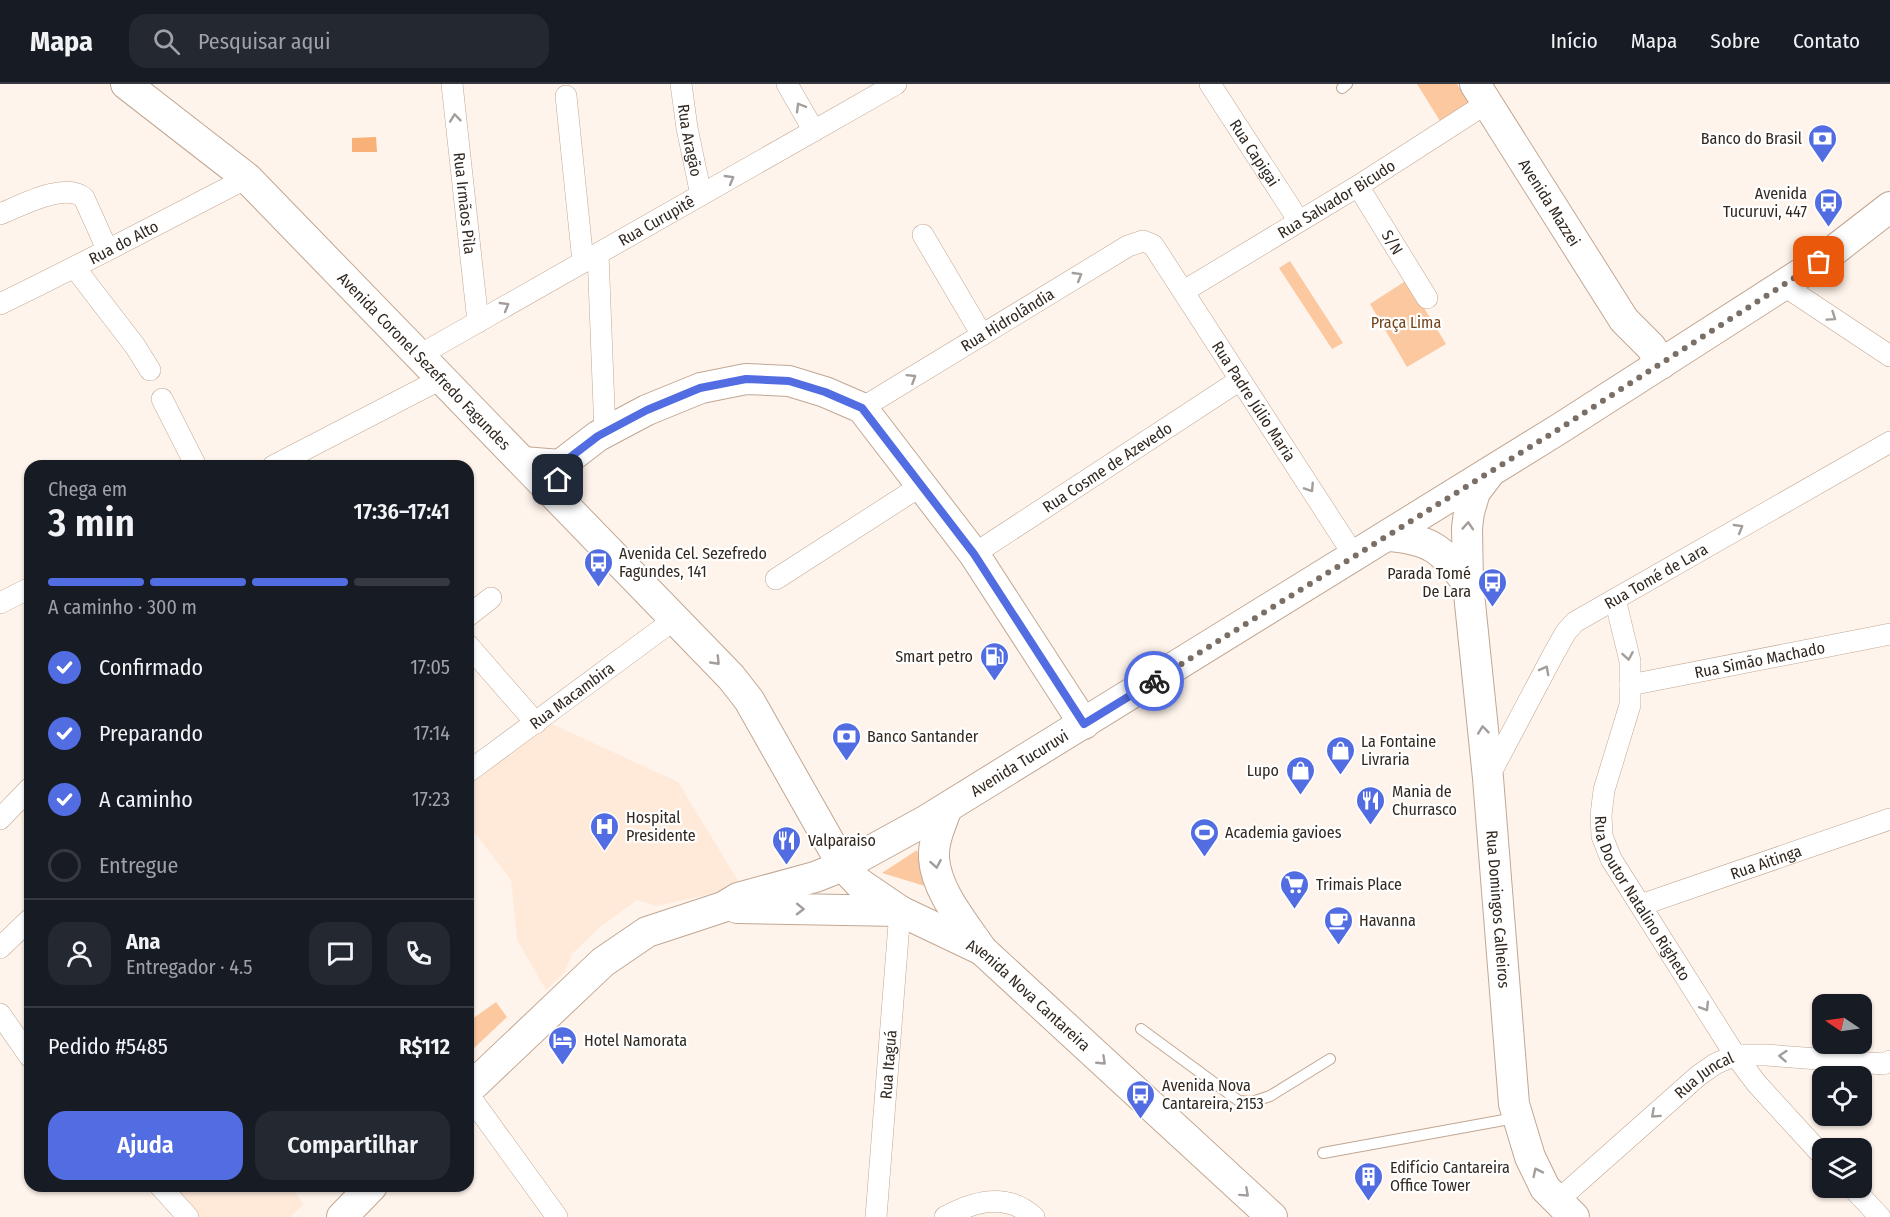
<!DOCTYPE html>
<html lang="pt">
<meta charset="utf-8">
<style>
body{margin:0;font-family:"Fira Sans Condensed",sans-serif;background:#242831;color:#f1f3f6;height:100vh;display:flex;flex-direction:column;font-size:22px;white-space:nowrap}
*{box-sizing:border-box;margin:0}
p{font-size:20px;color:#9ea1a6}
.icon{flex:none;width:33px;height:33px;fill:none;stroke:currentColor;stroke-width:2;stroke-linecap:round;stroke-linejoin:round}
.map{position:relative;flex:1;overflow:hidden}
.drawer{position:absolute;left:24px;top:376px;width:450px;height:732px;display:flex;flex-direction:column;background:#171b24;border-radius:18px;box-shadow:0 2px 4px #0004}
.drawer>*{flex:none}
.needle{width:39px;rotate:283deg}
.buttons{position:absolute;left:1812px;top:910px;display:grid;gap:12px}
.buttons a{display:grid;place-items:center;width:60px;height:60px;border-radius:12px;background:#171b24;box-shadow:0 2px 4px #0004;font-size:30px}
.pin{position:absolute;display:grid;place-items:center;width:51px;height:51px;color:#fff;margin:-26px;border-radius:12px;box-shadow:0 3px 9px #0006}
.courier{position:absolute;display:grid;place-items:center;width:60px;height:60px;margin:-30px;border:4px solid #526de2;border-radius:50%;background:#fff;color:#222;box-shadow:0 2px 8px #0007}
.overview em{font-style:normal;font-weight:600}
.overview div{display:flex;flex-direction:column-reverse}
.overview{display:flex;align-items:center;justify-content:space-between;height:102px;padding:0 24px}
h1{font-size:39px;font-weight:600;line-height:45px}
.bar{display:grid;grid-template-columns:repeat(4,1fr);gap:9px 6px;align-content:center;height:72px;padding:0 24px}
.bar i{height:8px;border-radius:4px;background:#363941}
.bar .selected{background:#526de2}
.bar p{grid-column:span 4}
.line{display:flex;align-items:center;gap:15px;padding:0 24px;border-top:2px solid #363941}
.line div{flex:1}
.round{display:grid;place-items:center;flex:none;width:63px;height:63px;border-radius:18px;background:#242831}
ol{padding:0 24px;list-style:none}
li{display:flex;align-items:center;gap:18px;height:66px}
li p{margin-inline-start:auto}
li .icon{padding:6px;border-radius:50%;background:#526de2;color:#fff;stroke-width:4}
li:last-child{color:#9ea1a6}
li i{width:33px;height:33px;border:3px solid #363941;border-radius:50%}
.button{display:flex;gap:12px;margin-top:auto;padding:12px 24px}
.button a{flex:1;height:69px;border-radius:18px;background:#526de2;color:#fff;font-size:24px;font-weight:600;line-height:69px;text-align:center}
.button a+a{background:#242831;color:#f1f3f6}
header{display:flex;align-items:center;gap:36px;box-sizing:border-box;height:84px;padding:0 30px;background:#171b24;border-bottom:2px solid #363941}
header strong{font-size:28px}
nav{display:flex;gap:33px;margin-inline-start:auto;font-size:21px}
.search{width:420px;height:54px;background:#242831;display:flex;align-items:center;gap:15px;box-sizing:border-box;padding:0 21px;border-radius:18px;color:#9ea1a6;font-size:22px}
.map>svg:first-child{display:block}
.built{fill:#ffeada}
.green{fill:#fbc8a0}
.water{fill:#f8b176}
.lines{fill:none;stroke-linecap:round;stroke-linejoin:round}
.lane-casing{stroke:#c1a793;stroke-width:12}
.street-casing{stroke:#c1a793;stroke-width:22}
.secondary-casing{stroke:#c1a793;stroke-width:32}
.lane{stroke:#fff;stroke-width:10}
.street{stroke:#fff;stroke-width:21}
.secondary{stroke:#fff;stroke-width:30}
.oneway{stroke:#a39e9b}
.done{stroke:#7a6f67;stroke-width:6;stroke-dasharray:0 10.8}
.route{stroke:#526de2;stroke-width:8}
.labels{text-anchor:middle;stroke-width:4.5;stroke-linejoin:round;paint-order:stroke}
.poi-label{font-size:16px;fill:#322820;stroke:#fff;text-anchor:start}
.street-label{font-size:16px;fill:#322820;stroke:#fff}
.park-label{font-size:16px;fill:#74451b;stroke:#fff}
</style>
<header>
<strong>Mapa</strong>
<div class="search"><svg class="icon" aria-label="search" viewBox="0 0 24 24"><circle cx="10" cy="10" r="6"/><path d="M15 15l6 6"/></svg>Pesquisar aqui</div>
<nav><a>Início</a><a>Mapa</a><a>Sobre</a><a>Contato</a></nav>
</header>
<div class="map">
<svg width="1890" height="1133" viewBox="0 0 1890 1133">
<rect width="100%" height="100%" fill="#fff4eb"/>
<path class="built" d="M550 639 678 698 742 803 657 822 637 816 599 844 572 870 565 888 546 906 517 856 511 796 468 740V700Z
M169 1103H291L304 1120 290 1133H196Z"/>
<path class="green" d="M1417 0H1457L1469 18 1440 37Z
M1290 177 1343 259 1332 265 1279 184Z
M1407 196 1446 260 1407 283 1370 220Z
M917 766 925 802 882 789Z
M496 918 507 933 471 967 468 963V938Z"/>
<path class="water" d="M376 53 377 68H352V54Z"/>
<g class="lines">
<defs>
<path id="lane" d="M1342 4 1347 0
M1141 945 1239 1017 1252 1018 1270 1012 1330 975
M1323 1069 1515 1034"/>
<g id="street">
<path id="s1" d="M452 0 478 238"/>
<path id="s2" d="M681 0 687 44 701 111"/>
<path d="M787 0 814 47"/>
<path id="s3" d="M1210 0 1299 137"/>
<path d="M566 12 583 178"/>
<path id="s4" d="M1358 102 1427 214"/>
<path d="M0 130C20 122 66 97 84 114L107 165"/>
<path d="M923 151 982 251"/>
<path d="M598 170 605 349"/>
<path d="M75 184 135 262 150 286"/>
<path d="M1783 201 1890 272"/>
<path id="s5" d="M1184 207 1358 102 1487 19"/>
<path id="s6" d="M0 220C83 180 165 136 247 94"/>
<path id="s7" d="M418 272 896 0"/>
<path d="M162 315 196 382"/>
<path id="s8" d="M862 324 1128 162 1143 157 1153 161 1355 473"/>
<path d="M273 382 441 295"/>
<path id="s9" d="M974 470 1240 296"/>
<path d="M776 495 922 401"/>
<path id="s10" d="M1615 515 1630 577V621L1604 706 1601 731 1602 752 1611 775 1735 971 1757 1000 1822 1071"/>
<path d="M0 519 30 504"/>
<path d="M468 532 491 514"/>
<path d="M468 561 536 639"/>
<path id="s11" d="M1630 601 1890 550"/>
<path id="s12" d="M468 688 675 535"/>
<path id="s13" d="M1488 694 1553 571 1566 548 1575 538 1890 358"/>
<path d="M0 735 30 704"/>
<path id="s14" d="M1641 821 1890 735"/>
<path d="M0 864 30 835"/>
<path d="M0 930 30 973"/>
<path d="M468 1010 557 1133"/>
<path d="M160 1102 188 1133"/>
<path d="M1853 1104 1880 1133"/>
<path id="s15" d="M1557 1117 1698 992 1715 980 1735 971H1766L1883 980 1890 977"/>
<path id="s16" d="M876 1133 900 827"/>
<path d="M945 1133C974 1117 1007 1108 1034 1133"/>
</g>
<g id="secondary">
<path id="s17" d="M126 0 247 94 731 593 749 616 843 782 859 799 900 827"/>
<path id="s18" d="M1475 0 1624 236 1651 263 1661 280"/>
<path d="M523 378 560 381 598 352 647 326 701 304 746 295 789 297 825 308 862 324 974 470 1084 640"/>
<path id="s19" d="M1488 391 1475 408 1469 428 1467 444 1468 500 1488 694 1514 1020 1530 1073 1545 1104 1574 1133"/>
<path d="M1388 452C1431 455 1443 466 1468 500"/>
<path d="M947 724C941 740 933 757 934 774 936 807 964 839 982 866"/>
<path id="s20" d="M737 824 900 827 982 866 1272 1133"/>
<path id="s21" d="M468 1006 603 878 647 848 723 823 738 814 815 793 843 782 925 737 1559 345 1819 178 1890 123"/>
<path d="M342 1133 372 1102"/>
</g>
</defs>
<use href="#lane" class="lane-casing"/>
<use href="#street" class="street-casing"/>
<use href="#secondary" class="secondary-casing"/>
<use href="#lane" class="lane"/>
<use href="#street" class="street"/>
<use href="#secondary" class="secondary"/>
</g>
<defs><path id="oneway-chevron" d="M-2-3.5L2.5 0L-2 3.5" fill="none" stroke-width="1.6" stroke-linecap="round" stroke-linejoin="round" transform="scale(1.5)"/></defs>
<g class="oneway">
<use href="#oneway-chevron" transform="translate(800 23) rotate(-120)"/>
<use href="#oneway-chevron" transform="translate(455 34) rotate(-96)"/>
<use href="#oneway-chevron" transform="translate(730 95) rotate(-30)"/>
<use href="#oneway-chevron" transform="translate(1078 192) rotate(-31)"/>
<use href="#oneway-chevron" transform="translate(505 222) rotate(-30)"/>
<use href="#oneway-chevron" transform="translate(1832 233) rotate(34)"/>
<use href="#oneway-chevron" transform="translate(912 294) rotate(-32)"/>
<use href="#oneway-chevron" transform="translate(1310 404) rotate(57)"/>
<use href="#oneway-chevron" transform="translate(1468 442) rotate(-86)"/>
<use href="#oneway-chevron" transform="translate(1739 444) rotate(-30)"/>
<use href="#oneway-chevron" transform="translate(1628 572) rotate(80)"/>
<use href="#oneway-chevron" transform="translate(716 577) rotate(46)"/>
<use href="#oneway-chevron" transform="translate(1545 586) rotate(-62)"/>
<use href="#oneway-chevron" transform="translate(1483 646) rotate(-96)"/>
<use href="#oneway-chevron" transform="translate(936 780) rotate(80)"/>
<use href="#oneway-chevron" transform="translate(800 825) rotate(1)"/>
<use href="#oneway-chevron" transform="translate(1705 923) rotate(58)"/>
<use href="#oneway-chevron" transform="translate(1783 972) rotate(-176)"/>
<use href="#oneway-chevron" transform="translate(1102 977) rotate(43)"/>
<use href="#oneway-chevron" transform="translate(1655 1030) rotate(138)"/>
<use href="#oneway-chevron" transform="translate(1537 1088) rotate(-116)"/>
<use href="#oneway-chevron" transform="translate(1245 1109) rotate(42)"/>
</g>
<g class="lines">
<path class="done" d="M1154 597 1559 345 1819 178"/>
<path class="route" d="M558 396 560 381 598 352 647 326 700 304 746 295 789 297 825 308 862 324 974 470 1084 640 1154 597"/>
</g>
<defs>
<symbol id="bank-pin" viewBox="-11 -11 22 30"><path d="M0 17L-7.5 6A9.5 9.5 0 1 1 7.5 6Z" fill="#526de2" stroke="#fff"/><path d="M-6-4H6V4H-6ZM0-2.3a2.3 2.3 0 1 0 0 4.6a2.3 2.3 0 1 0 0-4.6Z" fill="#fff"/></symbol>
<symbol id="bus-pin" viewBox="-11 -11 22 30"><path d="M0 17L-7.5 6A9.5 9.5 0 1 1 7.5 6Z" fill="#526de2" stroke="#fff"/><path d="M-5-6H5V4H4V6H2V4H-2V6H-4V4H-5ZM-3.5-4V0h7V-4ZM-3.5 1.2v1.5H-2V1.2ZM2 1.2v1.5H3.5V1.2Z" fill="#fff"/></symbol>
<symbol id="fuel-pin" viewBox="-11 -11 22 30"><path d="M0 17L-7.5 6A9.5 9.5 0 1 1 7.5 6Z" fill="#526de2" stroke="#fff"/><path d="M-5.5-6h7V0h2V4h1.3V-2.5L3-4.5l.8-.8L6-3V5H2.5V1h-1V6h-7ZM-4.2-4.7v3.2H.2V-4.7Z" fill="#fff"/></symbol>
<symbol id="shop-pin" viewBox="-11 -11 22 30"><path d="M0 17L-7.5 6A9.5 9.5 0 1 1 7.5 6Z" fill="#526de2" stroke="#fff"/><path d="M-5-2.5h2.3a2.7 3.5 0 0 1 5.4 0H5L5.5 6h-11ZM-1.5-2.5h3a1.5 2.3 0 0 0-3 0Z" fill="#fff"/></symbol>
<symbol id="restaurant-pin" viewBox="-11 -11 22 30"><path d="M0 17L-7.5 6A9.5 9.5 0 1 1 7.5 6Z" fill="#526de2" stroke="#fff"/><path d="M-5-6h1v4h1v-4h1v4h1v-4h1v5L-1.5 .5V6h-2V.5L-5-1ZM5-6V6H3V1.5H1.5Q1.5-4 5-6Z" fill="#fff"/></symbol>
<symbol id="hospital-pin" viewBox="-11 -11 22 30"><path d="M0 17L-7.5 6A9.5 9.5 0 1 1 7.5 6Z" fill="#526de2" stroke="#fff"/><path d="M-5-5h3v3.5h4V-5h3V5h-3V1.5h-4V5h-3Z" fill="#fff"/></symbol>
<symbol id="stadium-pin" viewBox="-11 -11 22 30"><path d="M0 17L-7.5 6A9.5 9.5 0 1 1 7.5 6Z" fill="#526de2" stroke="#fff"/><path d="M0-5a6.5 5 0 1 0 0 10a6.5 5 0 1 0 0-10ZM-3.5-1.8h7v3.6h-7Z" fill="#fff"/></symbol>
<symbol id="supermarket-pin" viewBox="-11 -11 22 30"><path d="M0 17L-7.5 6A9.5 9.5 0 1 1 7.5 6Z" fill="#526de2" stroke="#fff"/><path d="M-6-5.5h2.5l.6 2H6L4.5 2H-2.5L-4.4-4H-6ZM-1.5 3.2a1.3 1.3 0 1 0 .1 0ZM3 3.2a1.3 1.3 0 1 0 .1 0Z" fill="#fff"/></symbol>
<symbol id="cafe-pin" viewBox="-11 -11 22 30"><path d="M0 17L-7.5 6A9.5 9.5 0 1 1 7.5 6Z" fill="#526de2" stroke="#fff"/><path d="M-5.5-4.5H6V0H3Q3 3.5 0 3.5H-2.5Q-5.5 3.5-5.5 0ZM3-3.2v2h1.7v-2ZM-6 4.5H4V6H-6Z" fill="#fff"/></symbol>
<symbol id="hotel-pin" viewBox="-11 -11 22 30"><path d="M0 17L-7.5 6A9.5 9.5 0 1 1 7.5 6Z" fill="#526de2" stroke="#fff"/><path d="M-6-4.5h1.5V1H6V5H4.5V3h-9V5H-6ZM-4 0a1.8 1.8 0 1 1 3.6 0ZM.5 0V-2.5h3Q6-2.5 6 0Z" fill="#fff"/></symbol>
<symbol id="building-pin" viewBox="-11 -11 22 30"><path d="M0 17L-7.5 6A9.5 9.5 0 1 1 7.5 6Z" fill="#526de2" stroke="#fff"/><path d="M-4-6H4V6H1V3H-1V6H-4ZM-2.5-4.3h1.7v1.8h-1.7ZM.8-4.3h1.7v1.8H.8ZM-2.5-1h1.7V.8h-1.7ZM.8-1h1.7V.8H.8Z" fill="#fff"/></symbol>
</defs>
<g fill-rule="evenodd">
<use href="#bank-pin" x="1806" y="38" width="33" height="45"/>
<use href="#bus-pin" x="1812" y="102" width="33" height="45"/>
<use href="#bus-pin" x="582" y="462" width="33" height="45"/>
<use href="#bus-pin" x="1476" y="482" width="33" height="45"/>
<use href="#fuel-pin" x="978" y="556" width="33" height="45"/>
<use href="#bank-pin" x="830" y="636" width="33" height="45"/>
<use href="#shop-pin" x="1324" y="650" width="33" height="45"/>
<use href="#shop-pin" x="1284" y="670" width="33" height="45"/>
<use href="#restaurant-pin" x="1354" y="700" width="33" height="45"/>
<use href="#hospital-pin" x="588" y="726" width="33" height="45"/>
<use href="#stadium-pin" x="1188" y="732" width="33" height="45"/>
<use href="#restaurant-pin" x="770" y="740" width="33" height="45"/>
<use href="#supermarket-pin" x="1278" y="784" width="33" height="45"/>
<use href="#cafe-pin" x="1322" y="820" width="33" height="45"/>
<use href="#hotel-pin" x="546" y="940" width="33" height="45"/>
<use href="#bus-pin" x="1124" y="994" width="33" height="45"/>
<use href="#building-pin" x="1352" y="1076" width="33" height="45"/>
</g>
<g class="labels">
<g class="poi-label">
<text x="1802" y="60" text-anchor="end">Banco do Brasil</text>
<text x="1807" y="115" text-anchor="end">Avenida<tspan x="1807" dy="18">Tucuruvi, 447</tspan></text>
<text x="619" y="475">Avenida Cel. Sezefredo<tspan x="619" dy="18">Fagundes, 141</tspan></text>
<text x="1471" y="495" text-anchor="end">Parada Tomé<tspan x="1471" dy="18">De Lara</tspan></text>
<text x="973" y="578" text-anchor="end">Smart petro</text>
<text x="867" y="658">Banco Santander</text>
<text x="1361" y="663">La Fontaine<tspan x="1361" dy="18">Livraria</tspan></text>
<text x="1279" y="692" text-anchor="end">Lupo</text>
<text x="1392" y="713">Mania de<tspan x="1392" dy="18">Churrasco</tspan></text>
<text x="626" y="739">Hospital<tspan x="626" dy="18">Presidente</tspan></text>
<text x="1225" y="754">Academia gavioes</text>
<text x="808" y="762">Valparaiso</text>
<text x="1316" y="806">Trimais Place</text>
<text x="1359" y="842">Havanna</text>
<text x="584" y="962">Hotel Namorata</text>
<text x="1162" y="1007">Avenida Nova<tspan x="1162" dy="18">Cantareira, 2153</tspan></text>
<text x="1390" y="1089">Edifício Cantareira<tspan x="1390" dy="18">Office Tower</tspan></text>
</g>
<g class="street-label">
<text dy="6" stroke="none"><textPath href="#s2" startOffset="57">Rua Aragão</textPath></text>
<text dy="6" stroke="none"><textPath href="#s3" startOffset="82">Rua Capigai</textPath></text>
<text dy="6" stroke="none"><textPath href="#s5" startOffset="178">Rua Salvador Bicudo</textPath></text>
<text dy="6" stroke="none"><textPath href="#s18" startOffset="140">Avenida Mazzei</textPath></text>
<text dy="6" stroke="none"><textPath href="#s1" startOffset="120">Rua Irmãos Pìla</textPath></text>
<text dy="6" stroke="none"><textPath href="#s7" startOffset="274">Rua Curupitê</textPath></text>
<text dy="6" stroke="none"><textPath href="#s6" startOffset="138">Rua do Alto</textPath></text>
<text dy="6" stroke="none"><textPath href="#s4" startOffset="66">S/N</textPath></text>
<text dy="6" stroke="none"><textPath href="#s8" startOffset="170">Rua Hidrolândia</textPath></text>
<text dy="6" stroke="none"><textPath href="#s17" startOffset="408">Avenida Coronel Sezefredo Fagundes</textPath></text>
<text dy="6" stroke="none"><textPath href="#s8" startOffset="524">Rua Padre Júlio Maria</textPath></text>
<text dy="6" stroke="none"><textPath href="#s9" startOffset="159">Rua Cosme de Azevedo</textPath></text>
<text dy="6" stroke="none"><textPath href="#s13" startOffset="272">Rua Tomé de Lara</textPath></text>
<text dy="6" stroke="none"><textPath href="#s11" startOffset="132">Rua Simão Machado</textPath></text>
<text dy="6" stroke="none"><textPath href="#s12" startOffset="129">Rua Macambira</textPath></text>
<text dy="6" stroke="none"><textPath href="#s21" startOffset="651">Avenida Tucuruvi</textPath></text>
<text dy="6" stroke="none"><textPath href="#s14" startOffset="132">Rua Aitinga</textPath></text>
<text dy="6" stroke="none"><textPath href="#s10" startOffset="316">Rua Doutor Natalino Righeto</textPath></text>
<text dy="6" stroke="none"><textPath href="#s19" startOffset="441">Rua Domingos Calheiros</textPath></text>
<text dy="6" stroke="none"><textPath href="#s20" startOffset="318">Avenida Nova Cantareira</textPath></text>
<text dy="6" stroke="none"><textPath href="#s16" startOffset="153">Rua Itaguá</textPath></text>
<text dy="6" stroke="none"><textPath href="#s15" startOffset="194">Rua Juncal</textPath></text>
</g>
<g class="park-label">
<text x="1406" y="244">Praça Lima</text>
</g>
</g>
</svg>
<div class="buttons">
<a><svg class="needle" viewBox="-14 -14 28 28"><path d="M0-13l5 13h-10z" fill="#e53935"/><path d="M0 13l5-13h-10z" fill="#9ea1a6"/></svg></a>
<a><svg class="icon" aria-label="locate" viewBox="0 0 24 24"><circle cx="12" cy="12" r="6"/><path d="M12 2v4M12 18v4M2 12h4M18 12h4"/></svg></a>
<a><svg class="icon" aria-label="layers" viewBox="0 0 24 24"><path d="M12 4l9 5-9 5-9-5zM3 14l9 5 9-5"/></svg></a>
</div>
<div class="pin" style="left:1819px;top:178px;background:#ea580c"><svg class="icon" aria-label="bag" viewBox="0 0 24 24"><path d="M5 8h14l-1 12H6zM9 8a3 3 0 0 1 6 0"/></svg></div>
<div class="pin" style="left:558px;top:396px;background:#1f2937"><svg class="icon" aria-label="home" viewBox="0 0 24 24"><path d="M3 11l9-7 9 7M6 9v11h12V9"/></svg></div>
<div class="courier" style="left:1154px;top:597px"><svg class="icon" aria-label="bike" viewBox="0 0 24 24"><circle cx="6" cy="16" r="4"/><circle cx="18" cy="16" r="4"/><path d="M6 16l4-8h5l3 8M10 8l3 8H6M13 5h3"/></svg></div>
<section class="drawer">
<div class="overview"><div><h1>3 min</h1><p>Chega em</p></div><em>17:36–17:41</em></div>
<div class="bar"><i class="selected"></i><i class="selected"></i><i class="selected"></i><i></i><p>A caminho · 300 m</p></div>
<ol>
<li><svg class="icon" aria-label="check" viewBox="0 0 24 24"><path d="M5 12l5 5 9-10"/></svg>Confirmado<p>17:05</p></li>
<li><svg class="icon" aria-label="check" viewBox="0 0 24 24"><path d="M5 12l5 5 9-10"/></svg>Preparando<p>17:14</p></li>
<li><svg class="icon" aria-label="check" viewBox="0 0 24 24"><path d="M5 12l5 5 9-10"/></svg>A caminho<p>17:23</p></li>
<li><i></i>Entregue</li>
</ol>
<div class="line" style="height:108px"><a class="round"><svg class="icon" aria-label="person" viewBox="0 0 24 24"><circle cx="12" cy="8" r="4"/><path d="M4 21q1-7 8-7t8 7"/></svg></a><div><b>Ana</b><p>Entregador · 4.5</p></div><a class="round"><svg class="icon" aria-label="chat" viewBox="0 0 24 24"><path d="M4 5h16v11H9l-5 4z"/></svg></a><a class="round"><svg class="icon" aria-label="phone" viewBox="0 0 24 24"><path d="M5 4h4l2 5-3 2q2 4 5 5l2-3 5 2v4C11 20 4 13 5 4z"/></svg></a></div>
<div class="line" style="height:78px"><div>Pedido #5485</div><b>R$112</b></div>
<div class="button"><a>Ajuda</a><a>Compartilhar</a></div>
</section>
</div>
